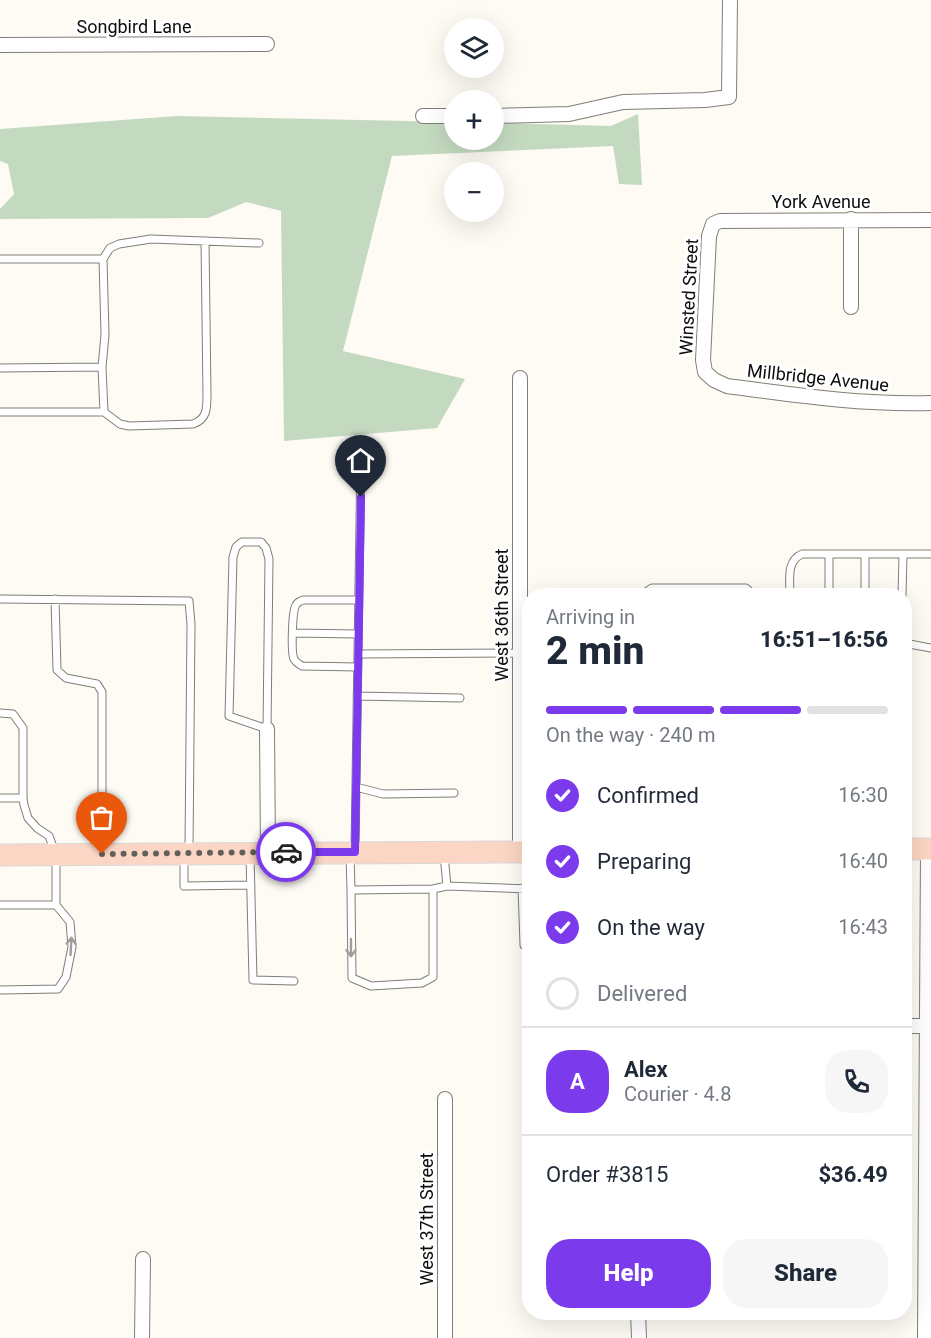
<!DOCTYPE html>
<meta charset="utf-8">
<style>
body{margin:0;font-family:Roboto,sans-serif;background:#f6f6f7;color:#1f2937;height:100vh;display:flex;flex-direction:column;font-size:22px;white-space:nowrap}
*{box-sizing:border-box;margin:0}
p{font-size:20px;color:#747a83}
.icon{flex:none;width:33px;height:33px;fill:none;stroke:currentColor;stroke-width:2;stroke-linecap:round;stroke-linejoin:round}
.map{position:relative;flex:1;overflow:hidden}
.sheet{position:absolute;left:522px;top:588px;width:390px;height:732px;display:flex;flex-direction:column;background:#fff;border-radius:24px;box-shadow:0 6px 24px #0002}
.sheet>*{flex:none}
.fabs{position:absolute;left:444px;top:18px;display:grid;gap:12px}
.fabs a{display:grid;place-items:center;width:60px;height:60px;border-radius:50%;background:#fff;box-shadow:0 6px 24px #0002;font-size:30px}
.pin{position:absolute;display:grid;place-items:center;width:51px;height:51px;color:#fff;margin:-62px -26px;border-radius:50% 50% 50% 0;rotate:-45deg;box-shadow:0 0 6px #0007}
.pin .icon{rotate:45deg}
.courier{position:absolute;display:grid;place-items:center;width:60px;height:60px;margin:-30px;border:4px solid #7c3aed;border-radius:50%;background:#fff;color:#222;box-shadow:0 2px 8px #0007}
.head em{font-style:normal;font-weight:800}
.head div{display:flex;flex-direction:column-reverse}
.head{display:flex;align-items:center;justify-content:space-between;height:102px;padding:0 24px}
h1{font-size:39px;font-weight:800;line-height:45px}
.bar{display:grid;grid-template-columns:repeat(4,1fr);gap:9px 6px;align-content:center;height:72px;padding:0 24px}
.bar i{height:8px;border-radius:4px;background:#e0e1e3}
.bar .active{background:#7c3aed}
.bar p{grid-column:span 4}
.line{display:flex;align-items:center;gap:15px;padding:0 24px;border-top:2px solid #e0e1e3}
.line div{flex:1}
.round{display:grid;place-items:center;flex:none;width:63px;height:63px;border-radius:24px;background:#f6f6f7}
ol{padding:0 24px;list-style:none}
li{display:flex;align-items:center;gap:18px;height:66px}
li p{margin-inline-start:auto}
li .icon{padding:6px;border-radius:50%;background:#7c3aed;color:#fff;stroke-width:4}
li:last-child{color:#747a83}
li i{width:33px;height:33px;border:3px solid #e0e1e3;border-radius:50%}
.action{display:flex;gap:12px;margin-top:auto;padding:12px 24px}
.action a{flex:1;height:69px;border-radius:24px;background:#7c3aed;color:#fff;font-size:24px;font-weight:800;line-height:69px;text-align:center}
.action a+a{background:#f6f6f7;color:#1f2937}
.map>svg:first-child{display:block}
.green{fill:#c4dac0}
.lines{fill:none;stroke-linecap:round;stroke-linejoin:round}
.service-casing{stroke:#817e78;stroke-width:9}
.minor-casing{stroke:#817e78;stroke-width:16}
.primary-casing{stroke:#d8d8d8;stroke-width:23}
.service{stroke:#fff;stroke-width:7}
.minor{stroke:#fff;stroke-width:14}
.primary{stroke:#fcd6c4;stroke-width:21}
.oneway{stroke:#9f9e9d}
.done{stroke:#62605d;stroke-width:6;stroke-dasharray:0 10.8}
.route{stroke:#7c3aed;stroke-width:8}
.labels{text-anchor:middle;stroke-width:6;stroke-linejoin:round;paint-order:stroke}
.street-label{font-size:18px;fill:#0e0d0b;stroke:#fff}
</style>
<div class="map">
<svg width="931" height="1338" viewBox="0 0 931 1338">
<rect width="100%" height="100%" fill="#fefaf4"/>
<path class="green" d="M638 114 642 185 619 184 613 146 392 156 343 351 465 379 437 428 284 441 281 211 246 202 208 218 0 219V209L14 194 8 164 0 161V129L177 116 454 122V140H494V123L611 126Z"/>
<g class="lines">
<defs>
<path id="service" d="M205 241 207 395C207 409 207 419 193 424L129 426 120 424 104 412 102 367 105 335 103 259 110 248 119 244 151 239 259 243
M0 259H103
M0 368 102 367
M0 412H104
M242 542H261L266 548 269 559 267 729 229 716 233 557 236 547Z
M640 596 652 588H746L755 596
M790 596C790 580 786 561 802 554H931
M829 596V555
M865 596V555
M902 596 903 555
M0 599 189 601 191 624 189 850
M55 599 57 670 66 678 97 684 102 692V850
M293 633 358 634
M904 643 931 648
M358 654 530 653
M358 667 302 666C298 663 297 664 294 659 291 653 292 611 296 605 298 601 299 602 303 600H359
M357 696 460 698
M0 713 13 714 23 728V798
M356 787 383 794 454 793
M0 798H23L24 805 28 818 37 828 49 836 56 855V905L70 922 72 947 66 977 58 989 0 990
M355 849 361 455
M350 854 351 890 433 889 447 886 444 855
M250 855 253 980 294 981
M184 856V886L251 885
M447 886 530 889
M522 888 524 945H530
M351 890 352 978 371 986 422 983 433 977V889
M0 905H56"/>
<path id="minor" d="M0 45 267 44
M423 116H454
M494 116 569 114 623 102 705 100 729 97 730 0
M931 220 720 221 713 224 709 236 703 360 705 372 714 380 727 386C795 395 862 405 931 403
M851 307V219
M520 378V852
M267 729 268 853
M904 1026H931
M445 1099V1338
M638 1312 639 1338
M142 1338 143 1259
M925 1338 928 849"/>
<path id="primary" d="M904 849H931
M0 855 530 852"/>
</defs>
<use href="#service" class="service-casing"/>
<use href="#minor" class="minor-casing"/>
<use href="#primary" class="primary-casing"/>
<use href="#service" class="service"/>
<use href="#minor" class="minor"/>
<use href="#primary" class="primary"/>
</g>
<defs><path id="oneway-shaft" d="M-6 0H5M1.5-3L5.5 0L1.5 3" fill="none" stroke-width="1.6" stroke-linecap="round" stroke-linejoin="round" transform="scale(1.5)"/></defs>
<g class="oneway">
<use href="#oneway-shaft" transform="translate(71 946) rotate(-87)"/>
<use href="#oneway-shaft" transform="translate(351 948) rotate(90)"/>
</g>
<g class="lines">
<path class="done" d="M102 854 286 852"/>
<path class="route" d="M286 852H355L361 497"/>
</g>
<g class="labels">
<g class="street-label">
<text x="134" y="33">Songbird Lane</text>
<text x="821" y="208">York Avenue</text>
<text transform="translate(689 297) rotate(-87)" y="6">Winsted Street</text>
<text transform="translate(818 378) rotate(6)" y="6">Millbridge Avenue</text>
<text transform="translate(502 615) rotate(-90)" y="6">West 36th Street</text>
<text transform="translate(427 1219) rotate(-90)" y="6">West 37th Street</text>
</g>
</g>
</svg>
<div class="fabs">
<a><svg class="icon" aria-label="layers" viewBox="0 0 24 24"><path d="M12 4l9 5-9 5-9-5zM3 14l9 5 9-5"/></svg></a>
<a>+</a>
<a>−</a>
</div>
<div class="pin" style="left:102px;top:854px;background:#ea580c"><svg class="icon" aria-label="bag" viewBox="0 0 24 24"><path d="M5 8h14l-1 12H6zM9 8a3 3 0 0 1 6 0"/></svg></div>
<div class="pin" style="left:361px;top:497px;background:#1f2937"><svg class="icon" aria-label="home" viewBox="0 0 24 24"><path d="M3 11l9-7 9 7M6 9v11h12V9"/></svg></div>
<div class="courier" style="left:286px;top:852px"><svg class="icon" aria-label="car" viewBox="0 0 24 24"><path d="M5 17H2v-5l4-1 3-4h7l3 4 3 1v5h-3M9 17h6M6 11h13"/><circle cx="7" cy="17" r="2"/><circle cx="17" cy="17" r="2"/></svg></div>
<section class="sheet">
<div class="head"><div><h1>2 min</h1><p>Arriving in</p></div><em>16:51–16:56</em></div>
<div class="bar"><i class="active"></i><i class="active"></i><i class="active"></i><i></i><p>On the way · 240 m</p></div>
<ol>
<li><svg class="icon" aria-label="check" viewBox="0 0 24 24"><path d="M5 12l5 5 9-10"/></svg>Confirmed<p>16:30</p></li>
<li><svg class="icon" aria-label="check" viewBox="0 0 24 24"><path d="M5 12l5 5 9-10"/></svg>Preparing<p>16:40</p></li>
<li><svg class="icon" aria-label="check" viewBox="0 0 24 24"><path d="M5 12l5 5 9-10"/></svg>On the way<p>16:43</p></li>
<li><i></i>Delivered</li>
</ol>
<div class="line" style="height:108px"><b class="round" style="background:#7c3aed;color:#fff">A</b><div><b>Alex</b><p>Courier · 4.8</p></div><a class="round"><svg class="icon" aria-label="phone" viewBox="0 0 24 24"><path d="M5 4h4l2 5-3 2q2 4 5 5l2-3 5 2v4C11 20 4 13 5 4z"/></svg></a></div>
<div class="line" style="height:78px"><div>Order #3815</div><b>$36.49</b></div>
<div class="action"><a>Help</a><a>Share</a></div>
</section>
</div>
